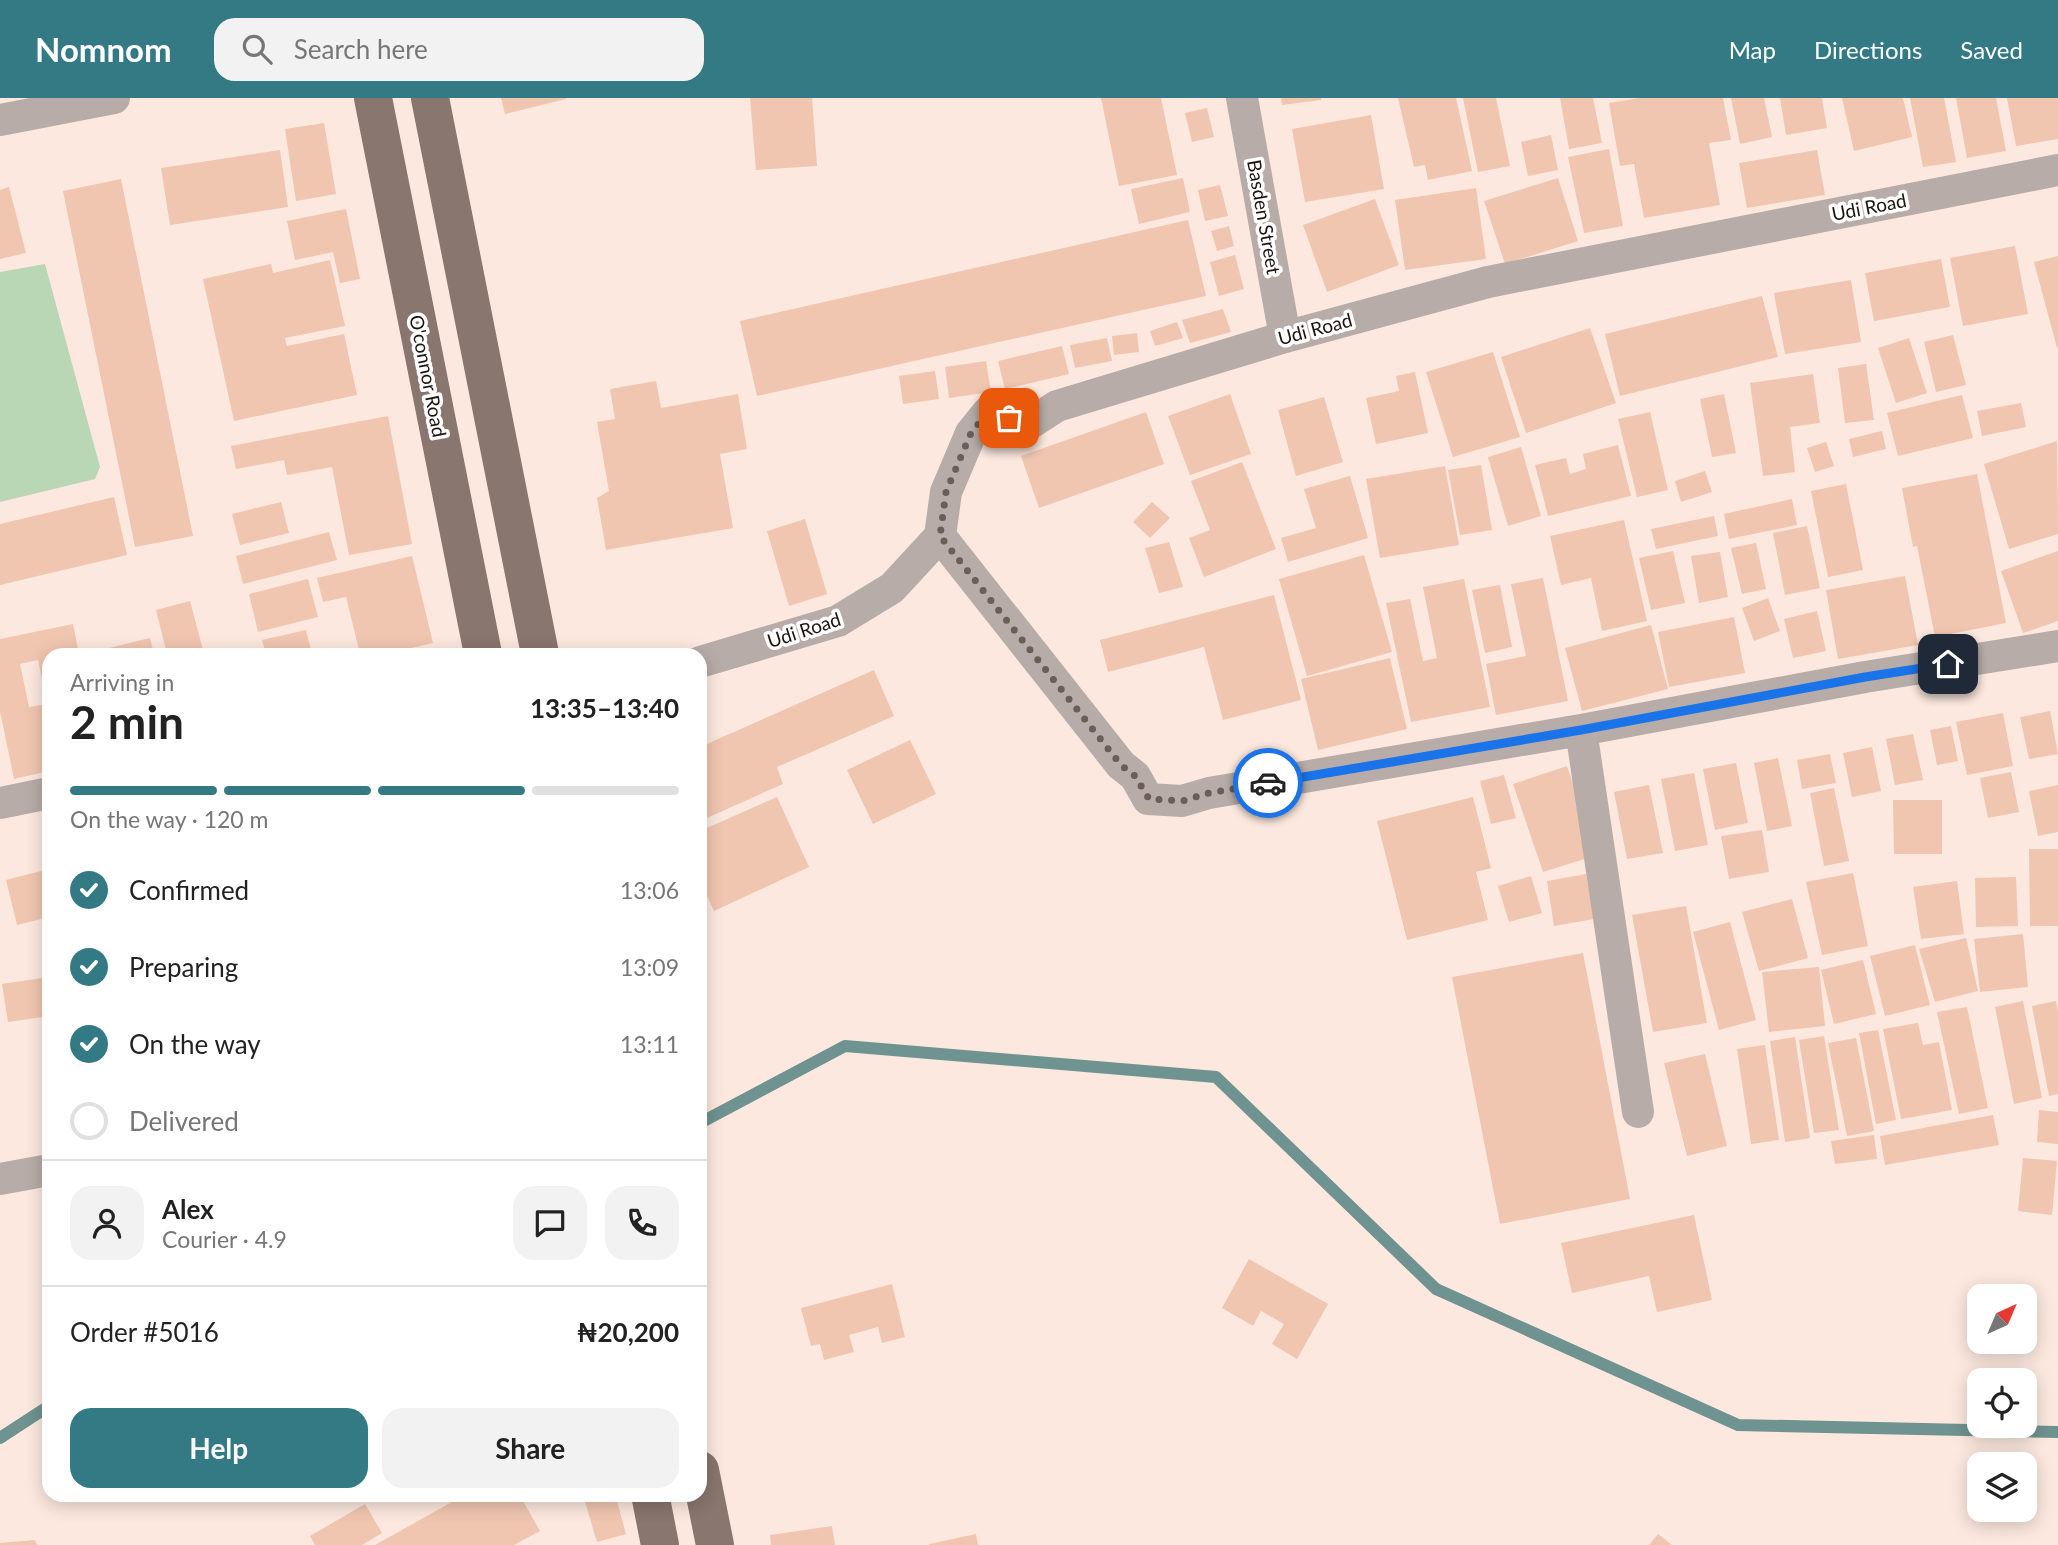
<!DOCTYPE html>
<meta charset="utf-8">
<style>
body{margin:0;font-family:Lato,sans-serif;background:#f2f2f2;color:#222;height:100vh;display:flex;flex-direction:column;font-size:26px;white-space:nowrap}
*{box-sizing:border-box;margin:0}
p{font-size:23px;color:#767676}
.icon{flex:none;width:38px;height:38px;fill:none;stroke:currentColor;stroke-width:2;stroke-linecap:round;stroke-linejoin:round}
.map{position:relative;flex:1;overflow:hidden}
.drawer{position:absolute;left:42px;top:550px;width:665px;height:854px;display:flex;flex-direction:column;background:#fff;border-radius:21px;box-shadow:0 4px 18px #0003}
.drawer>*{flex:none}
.needle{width:46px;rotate:44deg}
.controls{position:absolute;left:1967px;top:1186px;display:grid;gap:14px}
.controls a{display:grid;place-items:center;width:70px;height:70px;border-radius:14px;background:#fff;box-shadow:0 4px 18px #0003;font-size:35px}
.pin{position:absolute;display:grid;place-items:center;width:60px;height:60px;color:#fff;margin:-30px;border-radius:14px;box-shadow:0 4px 10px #0006}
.courier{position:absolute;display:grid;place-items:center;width:70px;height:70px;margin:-35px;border:5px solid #1a73e8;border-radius:50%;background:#fff;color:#222;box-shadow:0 2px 9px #0007}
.headline em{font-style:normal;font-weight:700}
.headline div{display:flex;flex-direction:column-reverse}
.headline{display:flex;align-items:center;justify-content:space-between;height:119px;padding:0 28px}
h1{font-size:46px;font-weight:700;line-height:52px}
.bar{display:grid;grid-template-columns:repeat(4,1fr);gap:10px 7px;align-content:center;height:84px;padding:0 28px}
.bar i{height:9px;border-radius:5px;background:#e0e0e0}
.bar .current{background:#337a85}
.bar p{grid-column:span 4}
.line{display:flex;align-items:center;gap:18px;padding:0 28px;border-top:2px solid #e0e0e0}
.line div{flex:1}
.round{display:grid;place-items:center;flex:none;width:74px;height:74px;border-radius:21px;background:#f2f2f2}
ol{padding:0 28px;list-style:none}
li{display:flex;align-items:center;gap:21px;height:77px}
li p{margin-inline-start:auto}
li .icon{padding:7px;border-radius:50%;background:#337a85;color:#fff;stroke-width:4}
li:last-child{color:#767676}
li i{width:38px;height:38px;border:4px solid #e0e0e0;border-radius:50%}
.action{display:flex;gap:14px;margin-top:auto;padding:14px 28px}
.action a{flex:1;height:80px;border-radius:21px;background:#337a85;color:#fff;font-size:28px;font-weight:700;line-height:80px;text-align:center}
.action a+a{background:#f2f2f2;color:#222}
header{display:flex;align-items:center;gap:42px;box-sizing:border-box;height:98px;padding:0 35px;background:#337a85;color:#fff}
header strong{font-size:33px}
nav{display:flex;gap:38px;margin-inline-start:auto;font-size:24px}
.search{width:490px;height:63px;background:#f2f2f2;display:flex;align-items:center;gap:18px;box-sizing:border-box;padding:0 24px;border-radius:21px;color:#767676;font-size:26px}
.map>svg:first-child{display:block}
.green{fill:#b9d6b5}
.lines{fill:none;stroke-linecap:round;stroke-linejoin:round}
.stream{stroke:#6f9390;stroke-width:12}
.building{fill:#f0c6b0;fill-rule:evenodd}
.minor{stroke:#b7aca8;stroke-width:32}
.primary{stroke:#89766e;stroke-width:38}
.done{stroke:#6a5e57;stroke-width:7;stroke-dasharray:0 12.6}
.route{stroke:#1a73e8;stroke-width:9}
.labels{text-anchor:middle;stroke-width:7;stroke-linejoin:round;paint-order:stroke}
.street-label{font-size:19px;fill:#1c140f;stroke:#fff}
</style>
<header>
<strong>Nomnom</strong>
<div class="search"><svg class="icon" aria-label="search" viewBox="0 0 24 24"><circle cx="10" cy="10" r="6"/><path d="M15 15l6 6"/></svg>Search here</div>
<nav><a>Map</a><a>Directions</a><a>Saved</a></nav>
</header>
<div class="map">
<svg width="2058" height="1447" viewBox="0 0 2058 1447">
<rect width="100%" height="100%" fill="#fce8de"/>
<path class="green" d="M45 166 100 369 95 381 0 404V174Z"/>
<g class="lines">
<path class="stream" d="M700 1025 845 948 1216 979 1436 1191 1738 1327 2058 1334
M0 1340 49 1308"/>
</g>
<path class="building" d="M501 0H566V1L505 16Z
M750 0H812L817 68 756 72Z
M1101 0H1161L1177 77 1119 88Z
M1281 0H1321V2L1282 7Z
M1398 0H1456L1472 73 1428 82 1425 67 1414 69Z
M1463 0H1496L1510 68 1478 74Z
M1560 0H1593L1602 45 1569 51Z
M1640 0H1723L1731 42 1709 45 1720 107 1644 120 1634 66 1620 68 1609 5Z
M1731 0H1764L1772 39 1740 46Z
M1780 0H1822L1827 30 1786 37Z
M1842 0H1903L1912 39 1854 53Z
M1910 0H1944L1956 64 1923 69Z
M1956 0H1996L2006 53 1967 60Z
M2007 0H2058V41L2016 48Z
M1207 10 1214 39 1192 44 1185 15Z
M1371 17 1384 91 1305 104 1292 31Z
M324 25 336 96 296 103 285 31Z
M1551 37 1558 72 1528 78 1521 44Z
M1609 51 1623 128 1584 135 1568 59Z
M280 52 288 109 170 127 161 70Z
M1817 52 1825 97 1747 110 1739 65Z
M1183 80 1190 114 1139 126 1131 91Z
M1558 80 1578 143 1505 166 1484 103Z
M121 81 193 438 135 449 63 93Z
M1220 87 1228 118 1205 123 1198 92Z
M9 89 26 155 0 161V92Z
M1476 90 1486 161 1405 172 1395 102Z
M1375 101 1399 167 1327 194 1303 127Z
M346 111 360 181 340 185 333 154 295 162 287 123Z
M1188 122 1206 198 757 298 740 223Z
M1229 128 1234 148 1217 153 1211 133Z
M2015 148 2028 216 1963 228 1950 160Z
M1235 157 1244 191 1219 198 1210 164Z
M2058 158V249L2057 250 2034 164Z
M1941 161 1950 209 1874 223 1865 175Z
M330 162 345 228 285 240 287 248 344 236 357 297 234 323 203 181 271 166 273 175Z
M1851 182 1861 244 1785 256 1774 195Z
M1762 198 1778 259 1620 298 1605 236Z
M1223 211 1231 234 1190 245 1182 222Z
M1177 224 1183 240 1155 248 1150 233Z
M1590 230 1616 305 1526 335 1501 259Z
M1137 235 1139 254 1114 257 1112 238Z
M1953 237 1966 287 1936 294 1924 244Z
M1107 240 1112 263 1075 270 1070 247Z
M1909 240 1927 295 1896 305 1878 250Z
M1062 248 1069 276 1005 291 998 263Z
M1493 254 1520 339 1453 359 1426 274Z
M986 263 991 294 949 300 945 269Z
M1866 266 1874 322 1845 325 1838 270Z
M935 273 939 301 903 306 899 278Z
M1415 274 1428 335 1376 346 1366 300 1399 293 1396 278Z
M1813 276 1820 325 1790 329 1795 374 1763 378 1750 285Z
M656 283 661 310 738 296 747 351 720 356 733 430 606 452 597 400 609 393 597 324 615 321 610 291Z
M1230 296 1251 356 1190 377 1168 318Z
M1724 296 1736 355 1712 359 1700 301Z
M1962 297 1973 340 1898 358 1887 315Z
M1324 299 1343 364 1296 378 1278 312Z
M2021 305 2026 329 1982 338 1977 313Z
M1146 314 1164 366 1039 410 1021 358Z
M1650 314 1668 392 1637 399 1618 321Z
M388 318 412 446 349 457 332 369 287 377 284 362 236 371 231 348Z
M1882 333 1886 351 1853 359 1849 341Z
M2057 343 2058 436 2009 451 1984 366Z
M1826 344 1834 368 1815 374 1807 350Z
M1618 347 1631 398 1548 418 1535 367 1566 360 1570 376 1586 371 1583 356Z
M1521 349 1541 418 1508 428 1488 359Z
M1242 364 1276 451 1204 479 1189 440 1210 432 1191 383Z
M1481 367 1492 432 1460 437 1448 372Z
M1445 368 1459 447 1380 460 1366 381Z
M1705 373 1712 394 1681 404 1675 383Z
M1977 376 2006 525 1935 539 1917 448 1913 449 1902 390Z
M1350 378 1368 440 1288 464 1281 440 1316 430 1304 391Z
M1846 386 1863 472 1828 479 1811 393Z
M114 399 127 457 0 487V426Z
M1792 401 1797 427 1729 441 1724 416Z
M281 404 289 435 240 447 232 416Z
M1152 404 1170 420 1150 440 1133 424Z
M1714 418 1718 438 1656 451 1651 431Z
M805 421 827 496 789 508 767 433Z
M1624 422 1647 523 1602 533 1591 480 1561 487 1550 438Z
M1807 428 1820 490 1785 497 1773 435Z
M329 434 337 462 243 486 236 458Z
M1169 444 1183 489 1159 495 1145 450Z
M1756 445 1766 491 1742 496 1731 450Z
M1673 453 1685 505 1651 512 1639 460Z
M2058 453V523L2023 535 2001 473Z
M1720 454 1728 499 1699 505 1691 458Z
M1364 457 1392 554 1307 578 1279 481Z
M412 458 433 545 385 556H360L346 499 323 504 317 480Z
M1905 478 1918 547 1838 561 1826 492Z
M1543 480 1568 603 1496 617 1486 566 1526 558 1511 486Z
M308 481 318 519 258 534 249 496Z
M1464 481 1490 609 1411 624 1386 505 1410 501 1423 563 1437 560 1423 489Z
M1500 487 1512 549 1485 555 1472 492Z
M1274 497 1301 602 1223 622 1204 549 1108 574 1100 542Z
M1768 500 1780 533 1754 543 1742 510Z
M190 503 203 552 182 556H167L156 512Z
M1817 513 1826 553 1793 560 1784 521Z
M1734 519 1745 575 1669 589 1658 534Z
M73 526 79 556H49V673L14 681 0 613V541ZM38 562 47 606 29 609 20 566Z
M1651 527 1668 591 1582 613 1565 550Z
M306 532 312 556H266L262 542Z
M150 540 154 556H107L105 551Z
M1390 560 1407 631 1318 652 1301 581Z
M874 572 894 618 777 669 783 686 700 723V649Z
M2050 613 2058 656 2029 661 2020 619Z
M2003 615 2013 668 1967 677 1956 624Z
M1951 628 1958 663 1937 667 1930 632Z
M1913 636 1923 682 1895 687 1886 641Z
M910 642 936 696 873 726 847 672Z
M1872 649 1881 693 1852 699 1843 655Z
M1830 656 1836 685 1802 691 1797 662Z
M1778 660 1792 728 1767 733 1754 665Z
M1736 665 1748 725 1715 732 1703 671Z
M1567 668 1597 757 1543 774 1513 686Z
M2011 674 2019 714 1988 720 1980 680Z
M1694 675 1708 747 1675 753 1661 681Z
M1504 677 1516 720 1491 726 1480 683Z
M1649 687 1663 755 1627 761 1614 694Z
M2058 687V734L2038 738 2029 693Z
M1834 690 1849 763 1824 768 1810 695Z
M777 699 809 769 714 813 700 783V733Z
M1473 699 1491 770 1476 774 1488 822 1407 842 1377 723Z
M1893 702H1942V756H1894Z
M1762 732 1769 774 1729 781 1721 738Z
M2029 751H2058V828H2030Z
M49 771V819L17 827 6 782Z
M1853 775 1868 848 1822 857 1806 784Z
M1586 776 1594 821 1554 828 1547 783Z
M1531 778 1542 815 1509 824 1498 788Z
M2016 779 2018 828 1976 829 1975 780Z
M1957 783 1964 836 1921 841 1913 789Z
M1792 801 1808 860 1759 873 1742 814Z
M1686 808 1707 925 1653 934 1632 817Z
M1730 824 1756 922 1719 932 1693 834Z
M2023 836 2028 889 1980 894 1974 841Z
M1966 840 1978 893 1935 904 1919 851Z
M1915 847 1930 907 1885 918 1870 858Z
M1583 855 1630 1101 1500 1126 1452 879Z
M1863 862 1876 916 1834 926 1821 872Z
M1819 869 1825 928 1769 934 1762 874Z
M49 879V918L8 924 2 886Z
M2023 903 2042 1000 2014 1006 1995 909Z
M2056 903 2058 914V996L2049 998 2032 908Z
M1967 909 1988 1010 1959 1016 1937 914Z
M1918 925 1923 947 1939 944 1952 1012 1901 1021 1883 931Z
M1878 932 1896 1022 1876 1026 1859 935Z
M1824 938 1839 1032 1814 1035 1799 942Z
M1795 939 1810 1040 1785 1044 1770 943Z
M1856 940 1874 1033 1847 1038 1828 945Z
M1765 947 1779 1042 1751 1046 1737 951Z
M1705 956 1727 1048 1687 1058 1664 965Z
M2039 1012 2058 1014V1046L2037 1044Z
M1993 1017 1999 1047 1885 1067 1880 1038Z
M1874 1037 1877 1061 1835 1066 1831 1043Z
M2023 1060 2057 1063 2052 1117 2018 1113Z
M1694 1117 1712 1202 1657 1214 1649 1178 1572 1195 1561 1145Z
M1249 1161 1328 1206 1297 1261 1272 1246 1284 1226 1261 1213 1253 1228 1222 1210Z
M892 1186 905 1239 882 1245 878 1229 849 1237 854 1254 824 1262 820 1246 811 1248 801 1210Z
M466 1396H519L540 1433 514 1447H375Z
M610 1396H615L626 1436 597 1444 585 1404Z
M365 1406 382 1435 362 1447H315L310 1438Z
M832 1428 835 1447H771L770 1437Z
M976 1436 978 1447H929V1446Z
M1658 1436 1672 1447H1649Z
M35 1442 37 1447H0V1445Z"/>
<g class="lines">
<path class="minor" d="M1242 0 1285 239
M0 22 114 0
M940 438 1121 667 1135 678 1148 701 1182 703 1209 695 1581 632 1865 579 2058 548
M700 564 838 523 892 490 940 438 946 394 971 335 988 314 1029 326 1057 308 1285 239 1488 184 2058 72
M1581 632C1601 759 1618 887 1638 1014
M0 705 49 695
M0 1081 49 1072"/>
<path class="primary" d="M373 0 483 556
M430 0 540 556
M700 1372 715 1447
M650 1396 660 1447"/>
</g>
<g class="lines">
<path class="done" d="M1009 320 988 314 971 335 946 394 940 438 1121 667 1135 678 1149 701 1182 703 1209 695 1268 685"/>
<path class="route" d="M1268 685 1581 632 1865 579 1948 566"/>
</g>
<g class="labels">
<g class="street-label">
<text transform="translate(1869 109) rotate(-11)" y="7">Udi Road</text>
<text transform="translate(1264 119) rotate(80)" y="7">Basden Street</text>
<text transform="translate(1315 231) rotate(-15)" y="7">Udi Road</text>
<text transform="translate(428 278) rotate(79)" y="7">O'connor Road</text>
<text transform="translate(804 532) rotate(-18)" y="7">Udi Road</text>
</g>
</g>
</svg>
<div class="controls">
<a><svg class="needle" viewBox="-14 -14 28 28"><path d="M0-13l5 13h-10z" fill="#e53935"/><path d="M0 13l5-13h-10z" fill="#767676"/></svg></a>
<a><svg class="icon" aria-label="locate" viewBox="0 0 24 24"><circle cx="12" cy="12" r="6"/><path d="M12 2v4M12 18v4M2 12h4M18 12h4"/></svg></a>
<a><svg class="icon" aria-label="layers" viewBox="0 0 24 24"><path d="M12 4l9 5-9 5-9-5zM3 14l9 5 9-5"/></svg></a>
</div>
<div class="pin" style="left:1009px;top:320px;background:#ea580c"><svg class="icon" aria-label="bag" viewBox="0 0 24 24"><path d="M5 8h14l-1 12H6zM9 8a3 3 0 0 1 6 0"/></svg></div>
<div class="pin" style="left:1948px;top:566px;background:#1f2937"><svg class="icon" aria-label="home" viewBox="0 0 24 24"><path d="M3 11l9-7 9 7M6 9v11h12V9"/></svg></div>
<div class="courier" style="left:1268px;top:685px"><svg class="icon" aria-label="car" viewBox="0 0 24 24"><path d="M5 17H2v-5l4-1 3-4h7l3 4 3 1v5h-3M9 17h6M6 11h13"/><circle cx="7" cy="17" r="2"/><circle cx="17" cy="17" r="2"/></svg></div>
<section class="drawer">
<div class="headline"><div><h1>2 min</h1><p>Arriving in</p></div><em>13:35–13:40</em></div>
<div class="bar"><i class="current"></i><i class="current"></i><i class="current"></i><i></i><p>On the way · 120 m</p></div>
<ol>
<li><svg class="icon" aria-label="check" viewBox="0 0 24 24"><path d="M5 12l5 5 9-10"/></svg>Confirmed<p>13:06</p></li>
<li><svg class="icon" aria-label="check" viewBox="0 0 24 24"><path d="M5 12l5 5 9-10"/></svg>Preparing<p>13:09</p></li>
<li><svg class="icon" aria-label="check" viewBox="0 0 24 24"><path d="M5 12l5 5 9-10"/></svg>On the way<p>13:11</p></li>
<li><i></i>Delivered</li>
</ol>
<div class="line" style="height:126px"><a class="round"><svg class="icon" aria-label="person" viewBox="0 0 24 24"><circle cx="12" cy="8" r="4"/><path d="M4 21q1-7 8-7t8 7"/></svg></a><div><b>Alex</b><p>Courier · 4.9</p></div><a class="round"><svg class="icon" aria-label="chat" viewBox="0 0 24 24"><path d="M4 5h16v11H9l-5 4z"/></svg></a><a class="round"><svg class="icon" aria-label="phone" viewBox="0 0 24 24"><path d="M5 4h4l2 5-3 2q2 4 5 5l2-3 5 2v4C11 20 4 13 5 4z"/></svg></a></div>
<div class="line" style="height:91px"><div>Order #5016</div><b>₦20,200</b></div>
<div class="action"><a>Help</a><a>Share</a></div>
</section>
</div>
